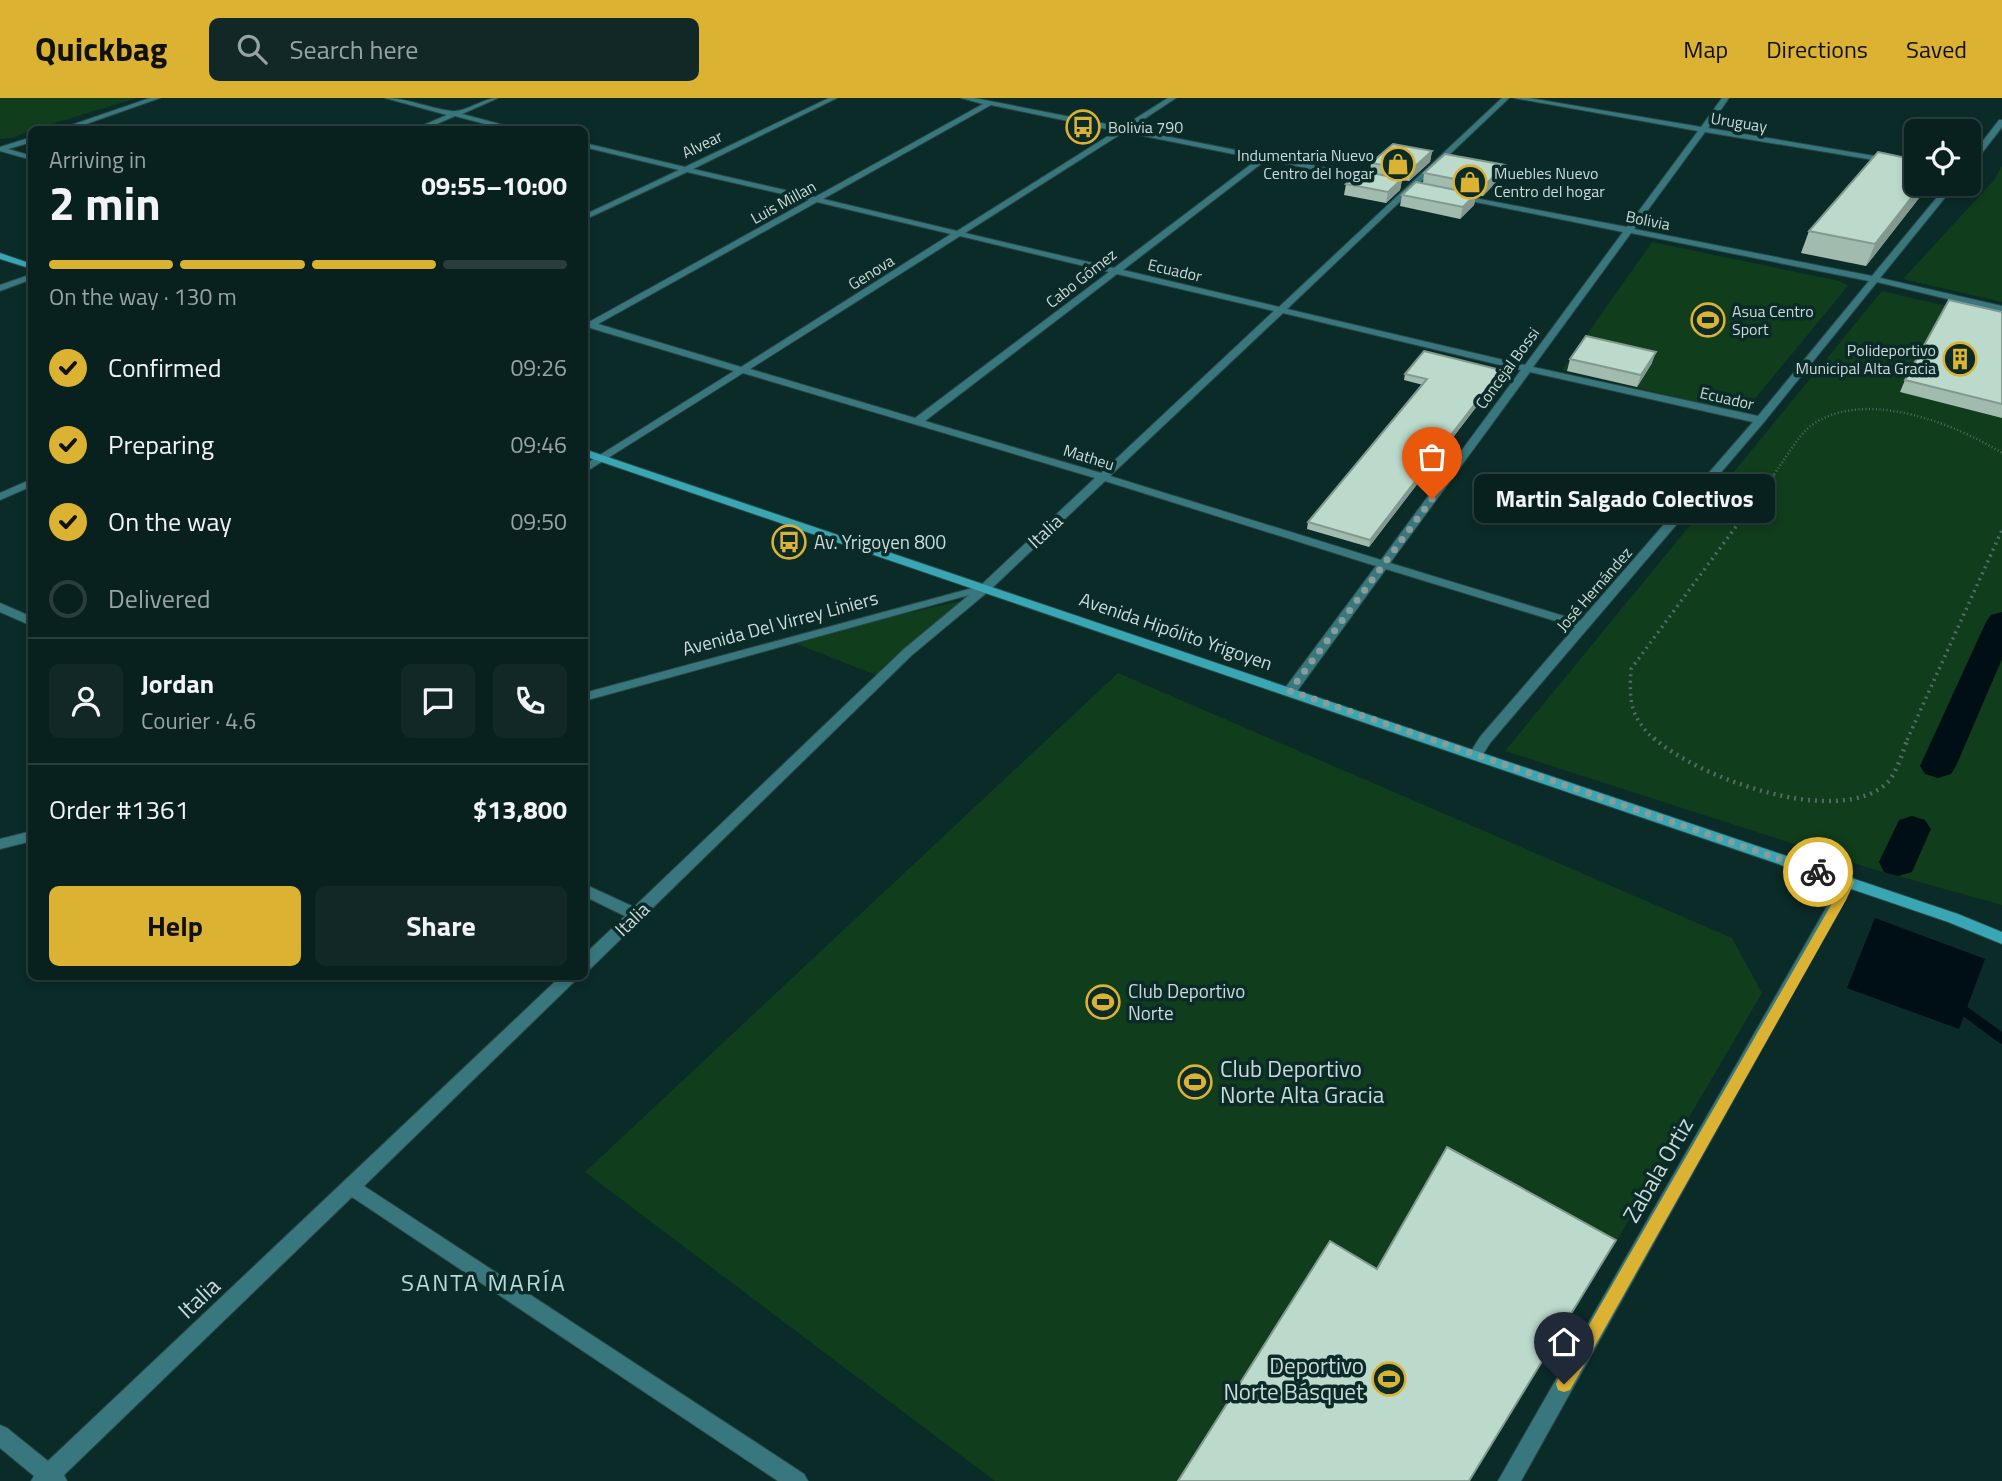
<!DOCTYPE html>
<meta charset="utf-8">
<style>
body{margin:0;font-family:"Titillium Web",sans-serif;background:#112827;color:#f1f3f6;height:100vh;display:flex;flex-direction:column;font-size:26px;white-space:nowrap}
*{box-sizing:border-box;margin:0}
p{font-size:23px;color:#98a3a4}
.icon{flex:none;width:38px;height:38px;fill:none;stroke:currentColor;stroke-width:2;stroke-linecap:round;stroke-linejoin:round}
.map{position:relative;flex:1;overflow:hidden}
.details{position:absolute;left:28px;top:28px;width:560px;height:854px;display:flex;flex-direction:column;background:#08201e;border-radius:10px;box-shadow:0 4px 10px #0003,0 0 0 2px #293e3c}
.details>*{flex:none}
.controls{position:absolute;left:1904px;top:21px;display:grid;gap:14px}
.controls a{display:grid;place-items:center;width:77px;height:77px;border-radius:10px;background:#08201e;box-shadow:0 4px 10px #0003,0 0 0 2px #293e3c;font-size:35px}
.pin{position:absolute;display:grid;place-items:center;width:60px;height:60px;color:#fff;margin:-72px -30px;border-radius:50% 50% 50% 0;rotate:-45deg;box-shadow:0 0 7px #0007}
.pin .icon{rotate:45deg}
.courier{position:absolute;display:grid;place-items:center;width:70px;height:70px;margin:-35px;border:5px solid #dcb233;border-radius:50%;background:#fff;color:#222;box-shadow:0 2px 9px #0007}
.bubble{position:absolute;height:49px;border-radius:10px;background:#08201e;box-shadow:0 4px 10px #0003,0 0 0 2px #293e3c;font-size:23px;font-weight:700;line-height:49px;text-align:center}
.headline em{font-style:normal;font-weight:700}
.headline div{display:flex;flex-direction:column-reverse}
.headline{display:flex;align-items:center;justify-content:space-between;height:119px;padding:0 21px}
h1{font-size:46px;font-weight:700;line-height:52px}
.bar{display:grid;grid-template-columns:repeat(4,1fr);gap:10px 7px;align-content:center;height:84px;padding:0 21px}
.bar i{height:9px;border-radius:5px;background:#293e3c}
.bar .current{background:#dcb233}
.bar p{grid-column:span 4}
.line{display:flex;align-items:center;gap:18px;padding:0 21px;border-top:2px solid #293e3c}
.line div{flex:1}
.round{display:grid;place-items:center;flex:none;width:74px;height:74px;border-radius:10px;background:#112827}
ol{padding:0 21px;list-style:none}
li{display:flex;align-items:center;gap:21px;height:77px}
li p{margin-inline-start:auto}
li .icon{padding:7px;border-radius:50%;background:#dcb233;color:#111;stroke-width:4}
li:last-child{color:#98a3a4}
li i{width:38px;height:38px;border:4px solid #293e3c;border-radius:50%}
.cta{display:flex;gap:14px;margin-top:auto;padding:14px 21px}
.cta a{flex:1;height:80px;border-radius:10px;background:#dcb233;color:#111;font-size:28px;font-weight:700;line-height:80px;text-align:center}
.cta a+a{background:#112827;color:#f1f3f6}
header{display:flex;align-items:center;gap:42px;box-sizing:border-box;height:98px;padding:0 35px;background:#dcb233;color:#111}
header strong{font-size:33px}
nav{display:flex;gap:38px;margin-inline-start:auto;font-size:24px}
.search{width:490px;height:63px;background:#112827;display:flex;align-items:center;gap:18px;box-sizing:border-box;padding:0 24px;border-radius:10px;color:#98a3a4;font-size:26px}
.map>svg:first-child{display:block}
.green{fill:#103d1b}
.water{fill:#000e16}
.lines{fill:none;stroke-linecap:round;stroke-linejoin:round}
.stream{fill:#000e16;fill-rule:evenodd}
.canal{fill:#000e16;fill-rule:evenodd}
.street-casing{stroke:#2a4744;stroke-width:2}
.secondary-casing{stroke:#2a4744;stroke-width:2}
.path-far2{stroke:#516b69;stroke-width:2.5;stroke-dasharray:1 2.5;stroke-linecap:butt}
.path-far1{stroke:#516b69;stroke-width:3.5;stroke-dasharray:2 4.5;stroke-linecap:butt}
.path{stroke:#516b69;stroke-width:4.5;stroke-dasharray:2 5;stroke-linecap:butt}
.street{fill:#39777f;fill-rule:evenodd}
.secondary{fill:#38a6b3;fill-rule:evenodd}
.wall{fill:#a1bbaf}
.shaded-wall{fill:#83998f}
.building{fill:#bbdacc;stroke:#83998f;stroke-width:2}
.route{fill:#dcb233}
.done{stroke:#879d9b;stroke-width:7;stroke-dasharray:0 12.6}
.labels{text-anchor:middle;stroke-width:7;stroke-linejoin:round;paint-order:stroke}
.far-street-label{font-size:16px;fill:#cadbd9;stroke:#0b2b28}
.far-poi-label{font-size:16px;fill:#cadbd9;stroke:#0b2b28;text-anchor:start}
.street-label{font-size:19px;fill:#cadbd9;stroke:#0b2b28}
.poi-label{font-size:19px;fill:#cadbd9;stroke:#0b2b28;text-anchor:start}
.near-poi-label{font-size:23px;fill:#cadbd9;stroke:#0b2b28;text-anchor:start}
.near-street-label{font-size:23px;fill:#cadbd9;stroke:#0b2b28}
.near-neighbourhood-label{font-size:24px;letter-spacing:2px;fill:#b7dad6;stroke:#0b2b28}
</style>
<header>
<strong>Quickbag</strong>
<div class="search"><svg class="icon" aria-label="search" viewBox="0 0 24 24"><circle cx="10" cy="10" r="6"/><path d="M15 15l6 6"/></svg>Search here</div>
<nav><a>Map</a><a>Directions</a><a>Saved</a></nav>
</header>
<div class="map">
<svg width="2002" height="1383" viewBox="0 0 2002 1383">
<rect width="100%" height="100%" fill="#0b2b28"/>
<path class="green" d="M0 0H137L32 32 12 40 0 41Z
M2002 68V204L1903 181 1995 81Z
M1652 144 1840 183 1848 188 1743 315 1562 272Z
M1882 193 2002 221V807L1869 770 1505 653Z
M969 501 881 579 789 543Z
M1118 575 1732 840 1762 895 1613 1149 1469 1383H995L585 1074Z"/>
<path class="water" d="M1875 820 1985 861 1959 931 1847 890Z"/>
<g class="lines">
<path class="stream" d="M1955 901 1959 903 2002 934V946L1998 944 1951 909 1949 906 1951 903Z"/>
<path class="canal" d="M2002 514V561L1956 668 1951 676 1938 680 1925 676 1920 668 1986 524 1991 517Z
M1912 718 1925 722 1931 731 1912 774 1898 778 1884 774 1879 764 1899 722Z"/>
<defs>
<path id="street" d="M150 0H160L69 32H57Z
M385 0C407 0 428 10 451 13 466 15 482 0 498 0L462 16 522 32H508L455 18 423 32H412L447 17Z
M829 0H837L693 71 815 99 983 6 961 0H974L1122 29 1168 0H1176L1129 31 1378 80V84H1375L1266 62 1123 172 1279 209 1502 0H1509L1287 211 1525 267 1623 134 1456 100 1452 98 1453 96 1627 129 1698 33 1514 0H1529L1701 29 1722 0H1729L1708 30 1916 65V69L1705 34 1634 131 1872 178 1948 86H1956L1880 180 2002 208V214L1877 184 1764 324 1490 645 1480 661 1475 662 1468 658 1480 639 1575 529 1386 471 1295 596H1285L1284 593 1285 590 1376 468 1105 383 990 492 912 557 590 871 584 873V857L625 818 584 798V786L634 809 904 551 969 497 584 603V595L980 488 1095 380 743 275 584 375V367L734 273 587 229 584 228V222L589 224 809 102 687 74 584 122V117L679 72 584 49V45L685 69ZM991 7 1116 33 957 133 823 101ZM1124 34 1258 61 1114 170 965 135ZM817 104 951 136 741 269 598 226ZM1631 135 1869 183 1758 318 1533 269ZM960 138 1109 174 915 320 750 271ZM1117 176 1274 213 1101 375 925 323ZM1283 215 1521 272 1381 462 1110 378ZM1530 274 1753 324 1580 523 1390 465Z
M1999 22H2002V29L1972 68H1969V61Z
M32 39V44L8 51 32 58V62L0 53V49Z
M32 176V181L0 193V187Z
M32 381V388L0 402V395Z
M0 505 32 519V528L0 514Z
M32 733V743L0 751V741Z
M1848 779 1853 780 1855 784 1521 1383H1498L1841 784 1843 780Z
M561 878H580L364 1088 804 1376 808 1383H778L352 1099 64 1377 67 1383H31L34 1378 0 1350V1327L7 1330 48 1363Z"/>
<path id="secondary" d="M0 155 32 166V171L0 161Z
M584 351 1958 816 2002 834V846L1948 824 584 358Z"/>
</defs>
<use href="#street" class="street-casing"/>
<use href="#secondary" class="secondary-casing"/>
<path class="path-far2" d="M1772 379C1783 365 1798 337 1812 327 1864 290 1954 325 2002 355"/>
<path class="path-far1" d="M1655 642C1630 619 1629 603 1631 571L1774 377
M1907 642 2002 432"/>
<path class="path" d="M1654 640C1696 679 1839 732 1888 684 1897 674 1903 653 1908 640"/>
<use href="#street" class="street"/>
<use href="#secondary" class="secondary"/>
</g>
<path class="wall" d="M1432 53 1430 64 1409 83 1402 82 1400 92 1386 105 1344 97 1346 86 1370 74 1371 65Z
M1424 75 1502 78 1483 98 1476 97 1474 107 1460 121 1400 108 1402 97 1423 85Z
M1916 86H1930L1866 168 1801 155 1809 133Z
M2002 214V320L1900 294 1905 282Z
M1570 261 1652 265 1637 289 1567 273Z
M1501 272 1500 278 1369 449 1307 431 1308 424 1423 287 1404 282 1405 276Z"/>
<path class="shaded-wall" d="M1432 53 1430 64 1409 83 1411 72Z
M1505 67 1502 78 1483 98 1485 87Z
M1402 81 1400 92 1386 105 1388 94Z
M1922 86H1930L1866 168 1875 146Z
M1476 96 1474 107 1460 121 1463 109Z
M1656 254 1652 265 1637 289 1641 277Z
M1501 272 1500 278 1369 449 1370 442Z"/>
<path class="building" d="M1393 46 1432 53 1411 72 1371 65Z
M1878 54 1916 62V86H1922L1875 146 1809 133Z
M1445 56 1505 67 1485 87 1424 75Z
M1362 73 1402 81 1388 94 1346 86Z
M1416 84 1476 96 1463 109 1402 97Z
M1949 202 2002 214V306L1905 282Z
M1586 238 1656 254 1641 277 1570 261Z
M1424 253 1501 272 1370 442 1308 424 1427 281 1405 276Z
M1447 1049 1616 1142 1469 1383H1178L1330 1143 1377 1171Z"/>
<path class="route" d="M1818 770 1852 781 1854 784 1846 802 1570 1292 1564 1294 1558 1292 1556 1286 1558 1281 1834 802 1841 786 1813 777 1812 774Z"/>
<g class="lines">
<path class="done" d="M1432 401 1290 593 1818 774"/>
</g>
<defs>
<symbol id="bus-ring" viewBox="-11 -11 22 22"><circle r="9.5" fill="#0b2b28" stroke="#dcb233" stroke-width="1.5"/><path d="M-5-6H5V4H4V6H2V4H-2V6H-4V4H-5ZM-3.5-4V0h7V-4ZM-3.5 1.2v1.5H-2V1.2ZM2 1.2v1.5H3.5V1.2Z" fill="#dcb233"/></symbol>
<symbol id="shop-ring" viewBox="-11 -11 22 22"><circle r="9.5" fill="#0b2b28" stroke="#dcb233" stroke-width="1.5"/><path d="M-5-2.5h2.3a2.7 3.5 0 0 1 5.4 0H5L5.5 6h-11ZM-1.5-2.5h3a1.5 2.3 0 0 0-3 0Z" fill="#dcb233"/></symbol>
<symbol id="stadium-ring" viewBox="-11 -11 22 22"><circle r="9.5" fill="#0b2b28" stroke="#dcb233" stroke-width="1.5"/><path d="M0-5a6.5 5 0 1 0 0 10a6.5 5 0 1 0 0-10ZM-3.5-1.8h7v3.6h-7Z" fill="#dcb233"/></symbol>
<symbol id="building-ring" viewBox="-11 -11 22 22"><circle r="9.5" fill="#0b2b28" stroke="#dcb233" stroke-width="1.5"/><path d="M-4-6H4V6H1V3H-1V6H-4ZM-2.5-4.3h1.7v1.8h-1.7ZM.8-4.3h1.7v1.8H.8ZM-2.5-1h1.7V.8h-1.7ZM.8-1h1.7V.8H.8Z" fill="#dcb233"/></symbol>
</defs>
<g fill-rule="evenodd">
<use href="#bus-ring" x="1064" y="10" width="38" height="38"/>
<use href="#shop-ring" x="1379" y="47" width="38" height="38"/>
<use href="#shop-ring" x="1451" y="65" width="38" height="38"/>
<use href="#stadium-ring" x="1689" y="203" width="38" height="38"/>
<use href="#building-ring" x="1941" y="242" width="38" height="38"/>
<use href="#bus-ring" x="770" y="425" width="38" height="38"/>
<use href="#stadium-ring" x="1084" y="885" width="38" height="38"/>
<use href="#stadium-ring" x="1176" y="965" width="38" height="38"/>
<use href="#stadium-ring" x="1370" y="1262" width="38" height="38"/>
</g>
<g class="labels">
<g class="far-street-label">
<text transform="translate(1739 24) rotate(9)" y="6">Uruguay</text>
<text transform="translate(702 46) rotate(-26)" y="6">Alvear</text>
<text transform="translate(783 104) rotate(-29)" y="6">Luis Millan</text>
<text transform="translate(1648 122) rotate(11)" y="6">Bolivia</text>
<text transform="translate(1175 172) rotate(13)" y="6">Ecuador</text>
<text transform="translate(871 174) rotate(-32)" y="6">Genova</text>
<text transform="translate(1081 180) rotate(-38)" y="6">Cabo Gómez</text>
<text transform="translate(1507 270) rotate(-54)" y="6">Concejal Bossi</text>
<text transform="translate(1727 300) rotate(13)" y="6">Ecuador</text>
<text transform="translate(1089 359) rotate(17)" y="6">Matheu</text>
<text transform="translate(1594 491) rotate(-49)" y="6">José Hernández</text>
</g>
<g class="far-poi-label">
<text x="1108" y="35">Bolivia 790</text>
<text x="1374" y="63" text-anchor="end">Indumentaria Nuevo<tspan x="1374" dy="18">Centro del hogar</tspan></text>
<text x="1494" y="81">Muebles Nuevo<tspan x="1494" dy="18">Centro del hogar</tspan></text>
<text x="1732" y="219">Asua Centro<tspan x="1732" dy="18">Sport</tspan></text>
<text x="1936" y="258" text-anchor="end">Polideportivo<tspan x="1936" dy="18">Municipal Alta Gracia</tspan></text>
</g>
<g class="street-label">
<text transform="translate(1045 433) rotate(-43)" y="7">Italia</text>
<text transform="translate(780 525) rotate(-15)" y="7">Avenida Del Virrey Liniers</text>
<text transform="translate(1176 533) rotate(19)" y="7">Avenida Hipólito Yrigoyen</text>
<text transform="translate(632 821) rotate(-44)" y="7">Italia</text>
</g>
<g class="poi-label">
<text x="814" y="451">Av. Yrigoyen 800</text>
<text x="1128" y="900">Club Deportivo<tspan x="1128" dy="22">Norte</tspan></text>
</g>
<g class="near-poi-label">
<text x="1220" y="979">Club Deportivo<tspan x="1220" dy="26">Norte Alta Gracia</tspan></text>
<text x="1364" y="1276" text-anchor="end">Deportivo<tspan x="1364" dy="26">Norte Básquet</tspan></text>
</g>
<g class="near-street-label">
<text transform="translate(1658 1072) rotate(-60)" y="8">Zabala Ortiz</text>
<text transform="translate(199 1200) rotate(-43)" y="8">Italia</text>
</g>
<g class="near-neighbourhood-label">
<text x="484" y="1193">SANTA MARÍA</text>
</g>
</g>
</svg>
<div class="controls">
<a><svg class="icon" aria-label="locate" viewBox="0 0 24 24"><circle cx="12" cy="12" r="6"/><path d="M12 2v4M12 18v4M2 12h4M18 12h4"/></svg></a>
</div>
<div class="pin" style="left:1432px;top:401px;background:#ea580c"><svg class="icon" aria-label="bag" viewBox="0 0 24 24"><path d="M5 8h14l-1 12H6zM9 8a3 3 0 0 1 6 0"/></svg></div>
<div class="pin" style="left:1564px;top:1286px;background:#1f2937"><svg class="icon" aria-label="home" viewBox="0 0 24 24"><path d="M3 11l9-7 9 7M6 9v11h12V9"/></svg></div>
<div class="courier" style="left:1818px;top:774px"><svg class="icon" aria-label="bike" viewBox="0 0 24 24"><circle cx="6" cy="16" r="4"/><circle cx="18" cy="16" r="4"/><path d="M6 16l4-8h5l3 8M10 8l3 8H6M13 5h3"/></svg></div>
<div class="bubble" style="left:1474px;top:376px;width:301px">Martin Salgado Colectivos</div>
<section class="details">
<div class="headline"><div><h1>2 min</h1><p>Arriving in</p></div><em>09:55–10:00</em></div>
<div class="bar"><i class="current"></i><i class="current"></i><i class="current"></i><i></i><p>On the way · 130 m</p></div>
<ol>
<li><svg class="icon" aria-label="check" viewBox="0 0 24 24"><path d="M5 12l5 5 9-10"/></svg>Confirmed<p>09:26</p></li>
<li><svg class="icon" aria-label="check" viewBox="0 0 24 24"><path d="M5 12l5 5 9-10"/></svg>Preparing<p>09:46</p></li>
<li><svg class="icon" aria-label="check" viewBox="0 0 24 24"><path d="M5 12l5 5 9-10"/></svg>On the way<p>09:50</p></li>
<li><i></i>Delivered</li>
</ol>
<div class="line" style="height:126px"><a class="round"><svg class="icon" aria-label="person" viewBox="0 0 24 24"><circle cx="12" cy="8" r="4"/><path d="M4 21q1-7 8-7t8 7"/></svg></a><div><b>Jordan</b><p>Courier · 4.6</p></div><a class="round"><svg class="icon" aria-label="chat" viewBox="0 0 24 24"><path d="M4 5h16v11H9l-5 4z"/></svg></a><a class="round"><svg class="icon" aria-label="phone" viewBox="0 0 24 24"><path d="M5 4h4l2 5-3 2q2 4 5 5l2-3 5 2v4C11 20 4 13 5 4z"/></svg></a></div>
<div class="line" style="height:91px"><div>Order #1361</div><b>$13,800</b></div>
<div class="cta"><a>Help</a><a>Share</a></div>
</section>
</div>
